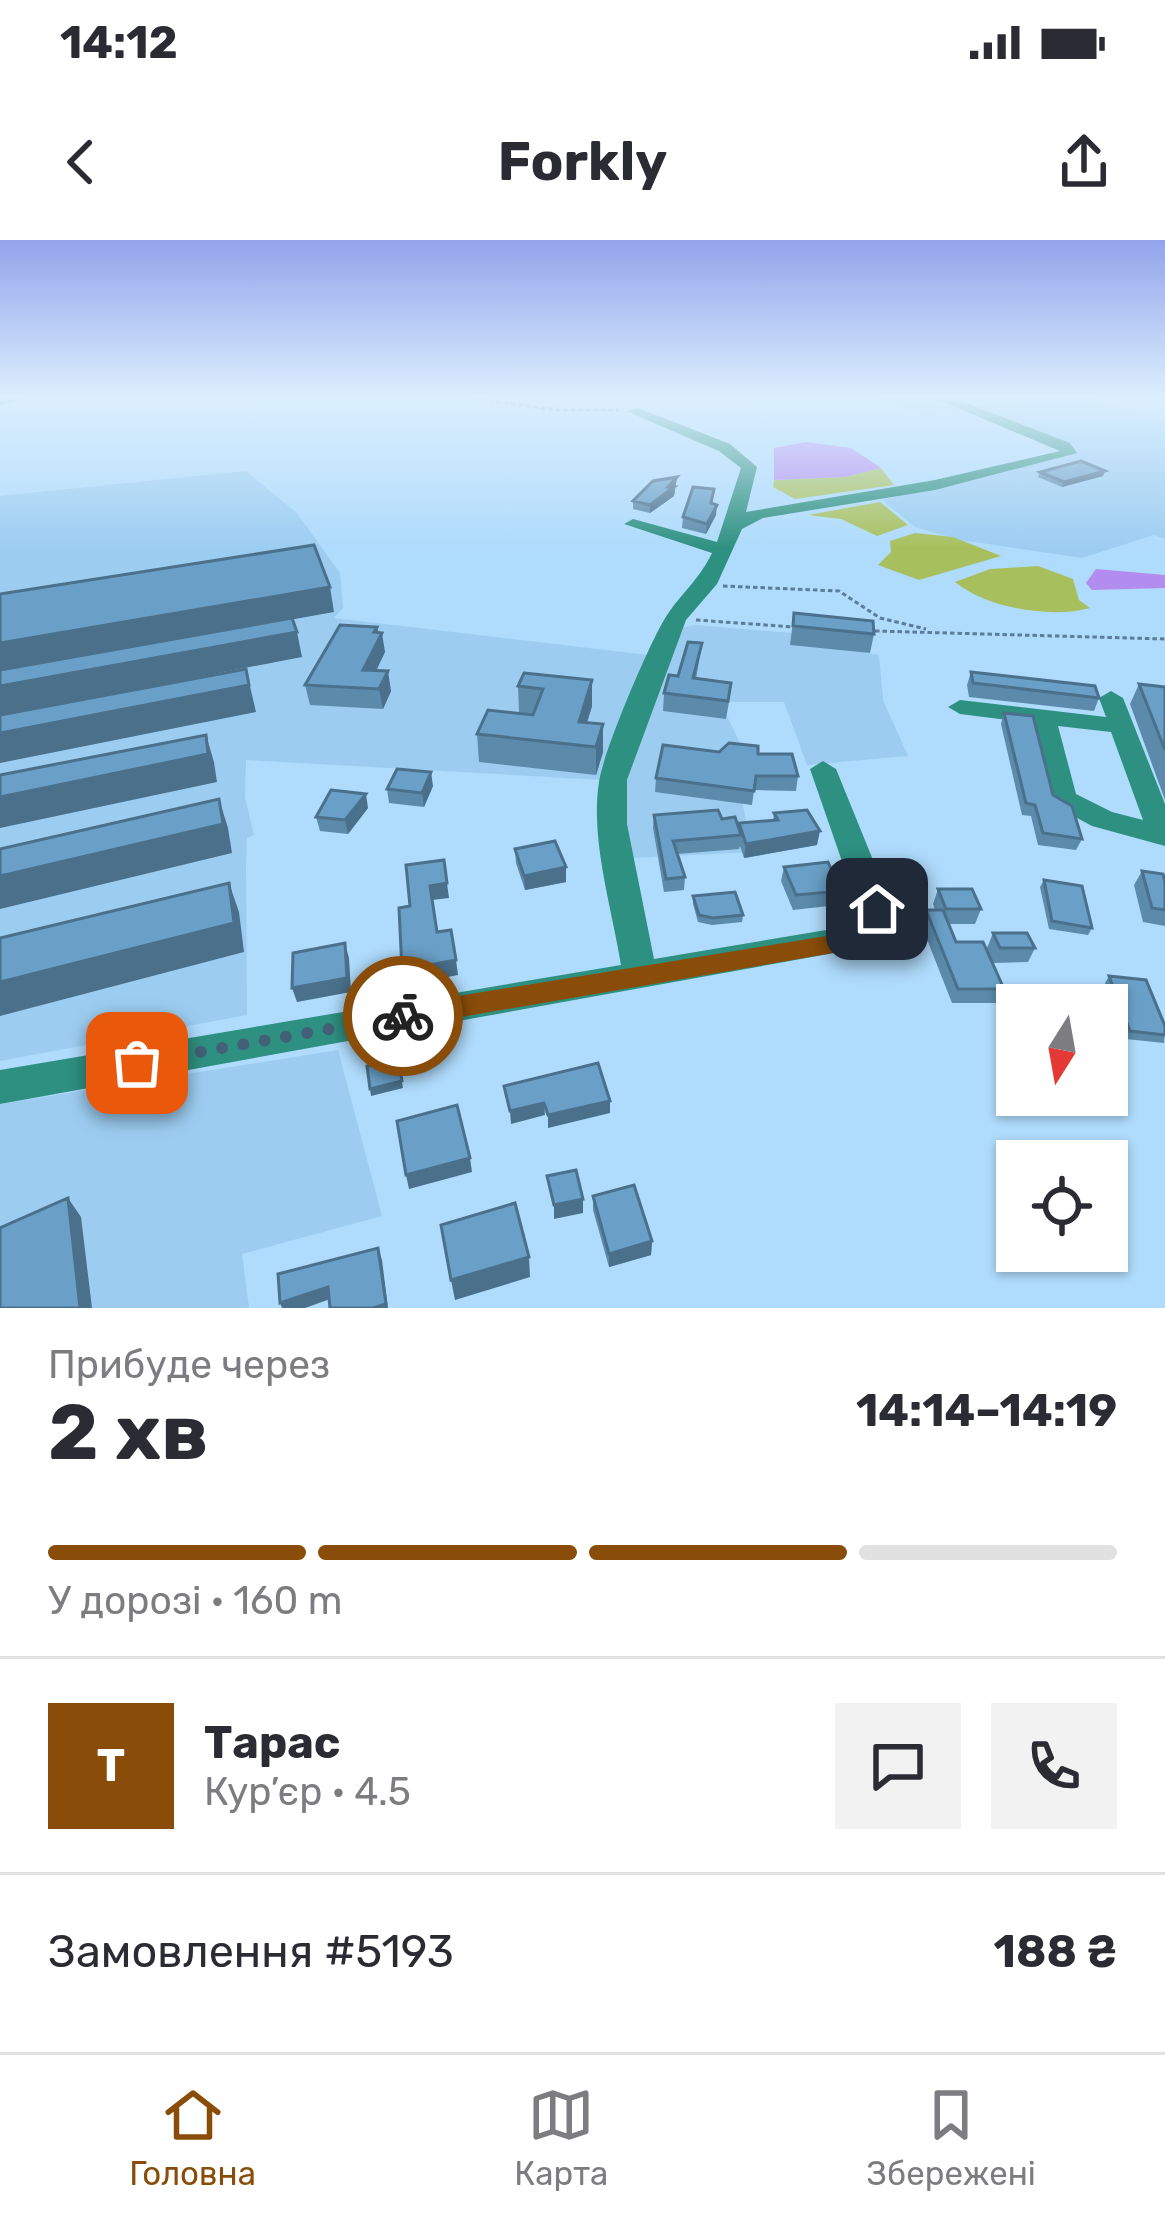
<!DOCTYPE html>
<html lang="uk">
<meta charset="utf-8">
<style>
body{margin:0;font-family:Rubik,sans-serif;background:#f2f2f3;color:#2b2b33;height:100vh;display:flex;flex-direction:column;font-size:45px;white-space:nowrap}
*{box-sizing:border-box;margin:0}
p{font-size:39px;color:#7c7c81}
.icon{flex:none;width:66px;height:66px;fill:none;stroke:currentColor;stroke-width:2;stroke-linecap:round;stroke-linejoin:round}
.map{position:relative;height:1068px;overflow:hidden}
.side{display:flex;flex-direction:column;background:#fff;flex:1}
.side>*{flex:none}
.needle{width:78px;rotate:191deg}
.controls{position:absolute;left:996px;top:744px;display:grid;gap:24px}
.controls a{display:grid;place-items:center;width:132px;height:132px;border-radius:0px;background:#fff;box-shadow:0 3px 9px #0004;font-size:60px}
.pin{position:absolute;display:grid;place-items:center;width:102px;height:102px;color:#fff;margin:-51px;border-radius:24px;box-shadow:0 6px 18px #0006}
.courier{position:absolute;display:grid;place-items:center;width:120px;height:120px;margin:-60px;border:9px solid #894d09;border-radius:50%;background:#fff;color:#222;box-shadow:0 3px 15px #0007}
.headline em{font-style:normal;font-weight:700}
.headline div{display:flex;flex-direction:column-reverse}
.headline{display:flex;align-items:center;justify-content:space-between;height:204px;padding:0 48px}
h1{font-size:78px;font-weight:700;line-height:90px}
.bar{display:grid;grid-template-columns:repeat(4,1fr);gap:18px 12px;align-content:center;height:144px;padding:0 48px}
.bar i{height:15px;border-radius:9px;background:#e1e1e2}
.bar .current{background:#894d09}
.bar p{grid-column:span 4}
.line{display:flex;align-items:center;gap:30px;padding:0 48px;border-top:3px solid #e1e1e2}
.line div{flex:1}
.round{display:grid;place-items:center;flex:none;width:126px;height:126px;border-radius:0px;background:#f2f2f3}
.status{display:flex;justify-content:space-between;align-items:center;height:84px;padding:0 60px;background:#fff;direction:ltr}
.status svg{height:33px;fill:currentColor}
header{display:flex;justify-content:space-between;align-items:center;height:156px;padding:0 48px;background:#fff;font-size:54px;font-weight:700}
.dock{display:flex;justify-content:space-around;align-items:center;height:168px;border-top:3px solid #e1e1e2;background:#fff;font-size:33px;color:#7c7c81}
.dock a{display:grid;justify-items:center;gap:6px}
.dock .current{color:#894d09}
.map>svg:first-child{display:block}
.built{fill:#9ccdf1}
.green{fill:#a7c05d}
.water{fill:#b38cef}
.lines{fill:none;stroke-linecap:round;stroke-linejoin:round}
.path{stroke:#5c7d95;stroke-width:3;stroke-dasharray:4.5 3;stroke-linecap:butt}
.minor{fill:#2e9081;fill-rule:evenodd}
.wall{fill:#5b8aab}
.shaded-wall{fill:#4a708b}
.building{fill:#6aa0c7;stroke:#4a708b;stroke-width:3}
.route{fill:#894d09}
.done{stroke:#426176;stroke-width:12;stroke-dasharray:0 21.6}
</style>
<div class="status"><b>14:12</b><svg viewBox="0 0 49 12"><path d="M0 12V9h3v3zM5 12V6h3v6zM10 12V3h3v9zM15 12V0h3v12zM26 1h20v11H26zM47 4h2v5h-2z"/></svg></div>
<header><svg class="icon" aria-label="back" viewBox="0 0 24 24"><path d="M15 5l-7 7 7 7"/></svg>Forkly<svg class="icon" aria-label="share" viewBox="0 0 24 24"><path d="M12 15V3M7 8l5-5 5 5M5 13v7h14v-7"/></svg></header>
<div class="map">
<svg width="1165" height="1068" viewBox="0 0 1165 1068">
<rect width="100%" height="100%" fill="#afdbfc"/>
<path class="built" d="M882 159H1095L1165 183V299L1154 295 1082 318 961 300 915 287 882 260 1080 212 971 168 926 177Z
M246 231 297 273 340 333 343 368 334 378 648 415 602 540 246 520 245 558 254 595 247 598 246 624 247 775 0 821V256Z
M696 385 853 398 855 411 879 415 883 460 908 516 807 525 784 462H720L746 515 742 561 753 612 632 618 620 556 679 388Z
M338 810 382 976 242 1014 249 1068H0V864Z"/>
<path class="green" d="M881 228 894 245 795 259 773 247 774 240 845 237Z
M880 262 908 285 877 296 841 279 808 275Z
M915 293 953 297 1001 316 919 340 878 325 891 312 890 301Z
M1038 326 1073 339 1079 360 1090 368C1052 379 986 368 955 342L990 329Z"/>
<path class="water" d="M806 202 851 208 881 228 845 237 774 240V208Z
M1096 329 1165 335V348L1092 350 1086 343Z"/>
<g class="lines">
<path class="path" d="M474 159 560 170H619
M723 346 839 351 880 378 926 389
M696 380 794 387
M875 391 1165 399"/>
<path class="minor" d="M0 159H24L0 166Z
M936 159H956L1070 203 1077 213 935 250 763 278 742 289 717 344 686 380 627 540V584L654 719 856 685 862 679 810 529 823 521 836 529 893 669 895 682 878 705 0 864V830L621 725C612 668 590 600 599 542 604 510 647 409 664 380 679 355 698 342 712 313L624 284 633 279 717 302 741 228 719 211 626 171 638 168 730 204 757 227 746 272 935 240 1060 211Z
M1111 451 1123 458 1165 564V606L1092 586 1053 565 1032 483 960 474 948 467 960 460 1106 477 1099 458ZM1058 486 1111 492 1143 580 1112 572 1076 554Z"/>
</g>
<path class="wall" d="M1040 232 1103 236 1062 247 1038 237Z
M677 237 674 256 650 273 633 269V261Z
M712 264 716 275 706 294 682 288 683 277Z
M794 373 874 394 870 413 790 405Z
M377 387 385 412 376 430 391 451 383 469 310 465 305 445Z
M702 403 696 439 729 462 726 479 663 471 664 453Z
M971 432 1099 458 1094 471 969 457 967 445Z
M592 440V466L587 482 603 484V512L596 535 479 522 477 494 519 473 518 446Z
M1139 444 1165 447V560L1130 464Z
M1004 473 1082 599 1076 610 1038 605 1031 576 1022 575 1001 484Z
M719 512 758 514 798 536 796 551 754 550 752 565 655 552 656 538Z
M433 546 424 567 389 563 387 549Z
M368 568 348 594 320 591 316 577Z
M774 573 817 605 744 618 740 606 739 609 677 614 685 637 684 650 664 652 653 588 654 575 722 579 738 587 773 581Z
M515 609 566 627V642L525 650 516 623Z
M784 627 841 651 838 665 793 670 781 641Z
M1142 631 1165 642V686L1143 682 1134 645Z
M1044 640 1092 688 1088 695 1049 689 1040 647Z
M938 649 981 669 975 684H949L956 702 1004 749 997 763H952L921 684 926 670H935L933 664Z
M693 656 743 675 742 682 712 685 698 682 693 664Z
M993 693 1035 708 1028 722 993 723 987 708Z
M1109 736 1165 786 1164 803 1126 799 1105 743Z
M593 956 652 1001 651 1015 609 1027 593 970Z"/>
<path class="shaded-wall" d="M1105 231 1103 236 1062 247 1064 242Z
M677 237 674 256 650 273V265Z
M717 265 716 275 706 294 707 284Z
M330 347 334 372 0 431V403Z
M377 387 379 399 382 393 385 412 367 450 363 430Z
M297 392 302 417 0 475V446Z
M246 429 256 472 0 523V493Z
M388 431 391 451 383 469 379 449Z
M592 440V466L579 509V482Z
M603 484V512L596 535V507Z
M206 495 214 522 217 542 0 588V557Z
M431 532 433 546 424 567 422 553Z
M366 554 368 568 348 594 345 580Z
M219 559 228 588 232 613 0 669V636Z
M820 591 817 605 744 618 746 604Z
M566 627V642L525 650 524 636Z
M229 643 239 672 244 712 0 776V742Z
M447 643 449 658 432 660 430 646Z
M345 703 349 718 351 752 297 762 292 748Z
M456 720 458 735 405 745 402 730Z
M398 818 403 848 371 856 370 849Z
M610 861V873L548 888V875Z
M544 863 545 875 511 884 510 871Z
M470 918 472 932 409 949 406 935Z
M68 958 81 977 92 1068H80Z
M583 959V973L554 979V965Z
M652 1001 651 1015 609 1027V1014Z
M378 1008 382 1020 388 1068H373Z
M529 1017 530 1037 455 1060 451 1040Z
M328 1047 333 1058 305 1068H282L280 1063Z"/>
<path class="building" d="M1081 221 1105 231 1064 242 1040 232Z
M677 237 668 247H674L650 265 633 261 653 241Z
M693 247 714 249 711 263 717 265 707 284 683 277Z
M314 305 330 347 0 403V354Z
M794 373 873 381 874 394 793 386Z
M292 378 297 392 0 446V430Z
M340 385 377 387 374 392 382 393 363 430 388 431 379 449 305 445Z
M688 402 702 403 693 438 731 443 728 461 664 453 669 435 678 436Z
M246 429 249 445 0 493V475Z
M971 432 1095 446 1099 458 973 443Z
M524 433 592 440 579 482 603 484 596 507 477 494 488 470 533 475 543 449 518 446Z
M1139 444 1165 447V510Z
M1004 473 1033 476 1053 555 1072 566 1082 599 1043 593 1035 565 1026 563Z
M206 495 208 514 0 557V535Z
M729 503 758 506V514H792L798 536H756L754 551 656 538 663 505 719 512Z
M397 529 431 532 422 553 387 549Z
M331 550 366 554 345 580 316 577Z
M219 559 223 584 0 636V609Z
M718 570 722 579 735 577 741 595 673 601 685 637 666 639 654 575Z
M807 570 820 591 746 604 739 583 778 580 774 573Z
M555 601 566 627 524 636 515 609Z
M444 620 447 643 430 646 437 692 451 690 456 720 402 730 399 668 410 666 406 625Z
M828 622 841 651 796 655 784 627Z
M1142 631 1163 634 1165 642V670L1152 668Z
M1044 640 1082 646 1092 688 1052 681Z
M229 643 234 683 0 742V698Z
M938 649H972L981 669H946Z
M735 652 743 675 713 678 699 675 693 656Z
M926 670H943L956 702H983L1004 749H958Z
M993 693H1027L1035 708H1000Z
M345 703 347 738 292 748 293 713Z
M1109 736 1146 740 1165 786V795L1130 791Z
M398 818 402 841 370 849 367 826Z
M598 823 610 861 548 875 544 863 510 871 504 846Z
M457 865 470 918 406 935 397 881Z
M576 930 583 959 554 965 547 936Z
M634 945 652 1001 609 1014 593 956Z
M68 958 80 1068H0V988Z
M515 963 529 1017 451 1040 441 985Z
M378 1008 386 1064 373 1068H330L328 1047 280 1063 278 1034Z"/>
<linearGradient id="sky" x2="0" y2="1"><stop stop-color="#93a4eb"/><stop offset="0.51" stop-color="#dbeffe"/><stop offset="1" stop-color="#dbeffe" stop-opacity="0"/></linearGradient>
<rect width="1165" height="309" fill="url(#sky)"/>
<path class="route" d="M877 660 888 669C892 698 869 705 845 711L403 787 390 776 403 765 845 693 859 689 869 663Z"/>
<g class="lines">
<path class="done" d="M137 823 403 776"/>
</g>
</svg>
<div class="controls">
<a><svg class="needle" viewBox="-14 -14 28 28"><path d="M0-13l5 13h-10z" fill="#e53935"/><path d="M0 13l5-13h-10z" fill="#7c7c81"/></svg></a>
<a><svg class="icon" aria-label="locate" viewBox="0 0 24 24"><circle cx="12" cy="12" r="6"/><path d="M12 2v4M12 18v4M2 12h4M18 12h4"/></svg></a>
</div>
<div class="pin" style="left:137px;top:823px;background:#ea580c"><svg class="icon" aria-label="bag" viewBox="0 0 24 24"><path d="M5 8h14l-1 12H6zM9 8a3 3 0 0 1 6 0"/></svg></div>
<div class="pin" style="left:877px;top:669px;background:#1f2937"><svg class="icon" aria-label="home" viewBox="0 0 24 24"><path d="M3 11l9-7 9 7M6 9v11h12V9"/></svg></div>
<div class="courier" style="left:403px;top:776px"><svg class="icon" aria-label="bike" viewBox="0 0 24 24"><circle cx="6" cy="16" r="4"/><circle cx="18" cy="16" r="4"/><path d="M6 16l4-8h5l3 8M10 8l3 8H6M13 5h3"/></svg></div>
</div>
<section class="side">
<div class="headline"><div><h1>2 хв</h1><p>Прибуде через</p></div><em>14:14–14:19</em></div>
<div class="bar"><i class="current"></i><i class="current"></i><i class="current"></i><i></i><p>У дорозі · 160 m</p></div>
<div class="line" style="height:216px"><b class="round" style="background:#894d09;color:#fff">Т</b><div><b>Тарас</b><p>Кур’єр · 4.5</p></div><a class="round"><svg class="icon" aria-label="chat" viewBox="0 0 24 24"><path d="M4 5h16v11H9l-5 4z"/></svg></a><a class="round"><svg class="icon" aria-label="phone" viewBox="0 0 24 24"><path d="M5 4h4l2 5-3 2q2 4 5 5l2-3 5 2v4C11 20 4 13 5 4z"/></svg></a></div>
<div class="line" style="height:156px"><div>Замовлення #5193</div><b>188 ₴</b></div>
</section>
<nav class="dock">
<a class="current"><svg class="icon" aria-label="home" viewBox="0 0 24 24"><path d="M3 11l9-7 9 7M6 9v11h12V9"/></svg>Головна</a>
<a><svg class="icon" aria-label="map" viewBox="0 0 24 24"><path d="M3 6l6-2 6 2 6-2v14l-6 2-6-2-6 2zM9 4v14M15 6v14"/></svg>Карта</a>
<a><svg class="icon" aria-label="saved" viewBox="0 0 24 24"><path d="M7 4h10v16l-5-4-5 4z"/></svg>Збережені</a>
</nav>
